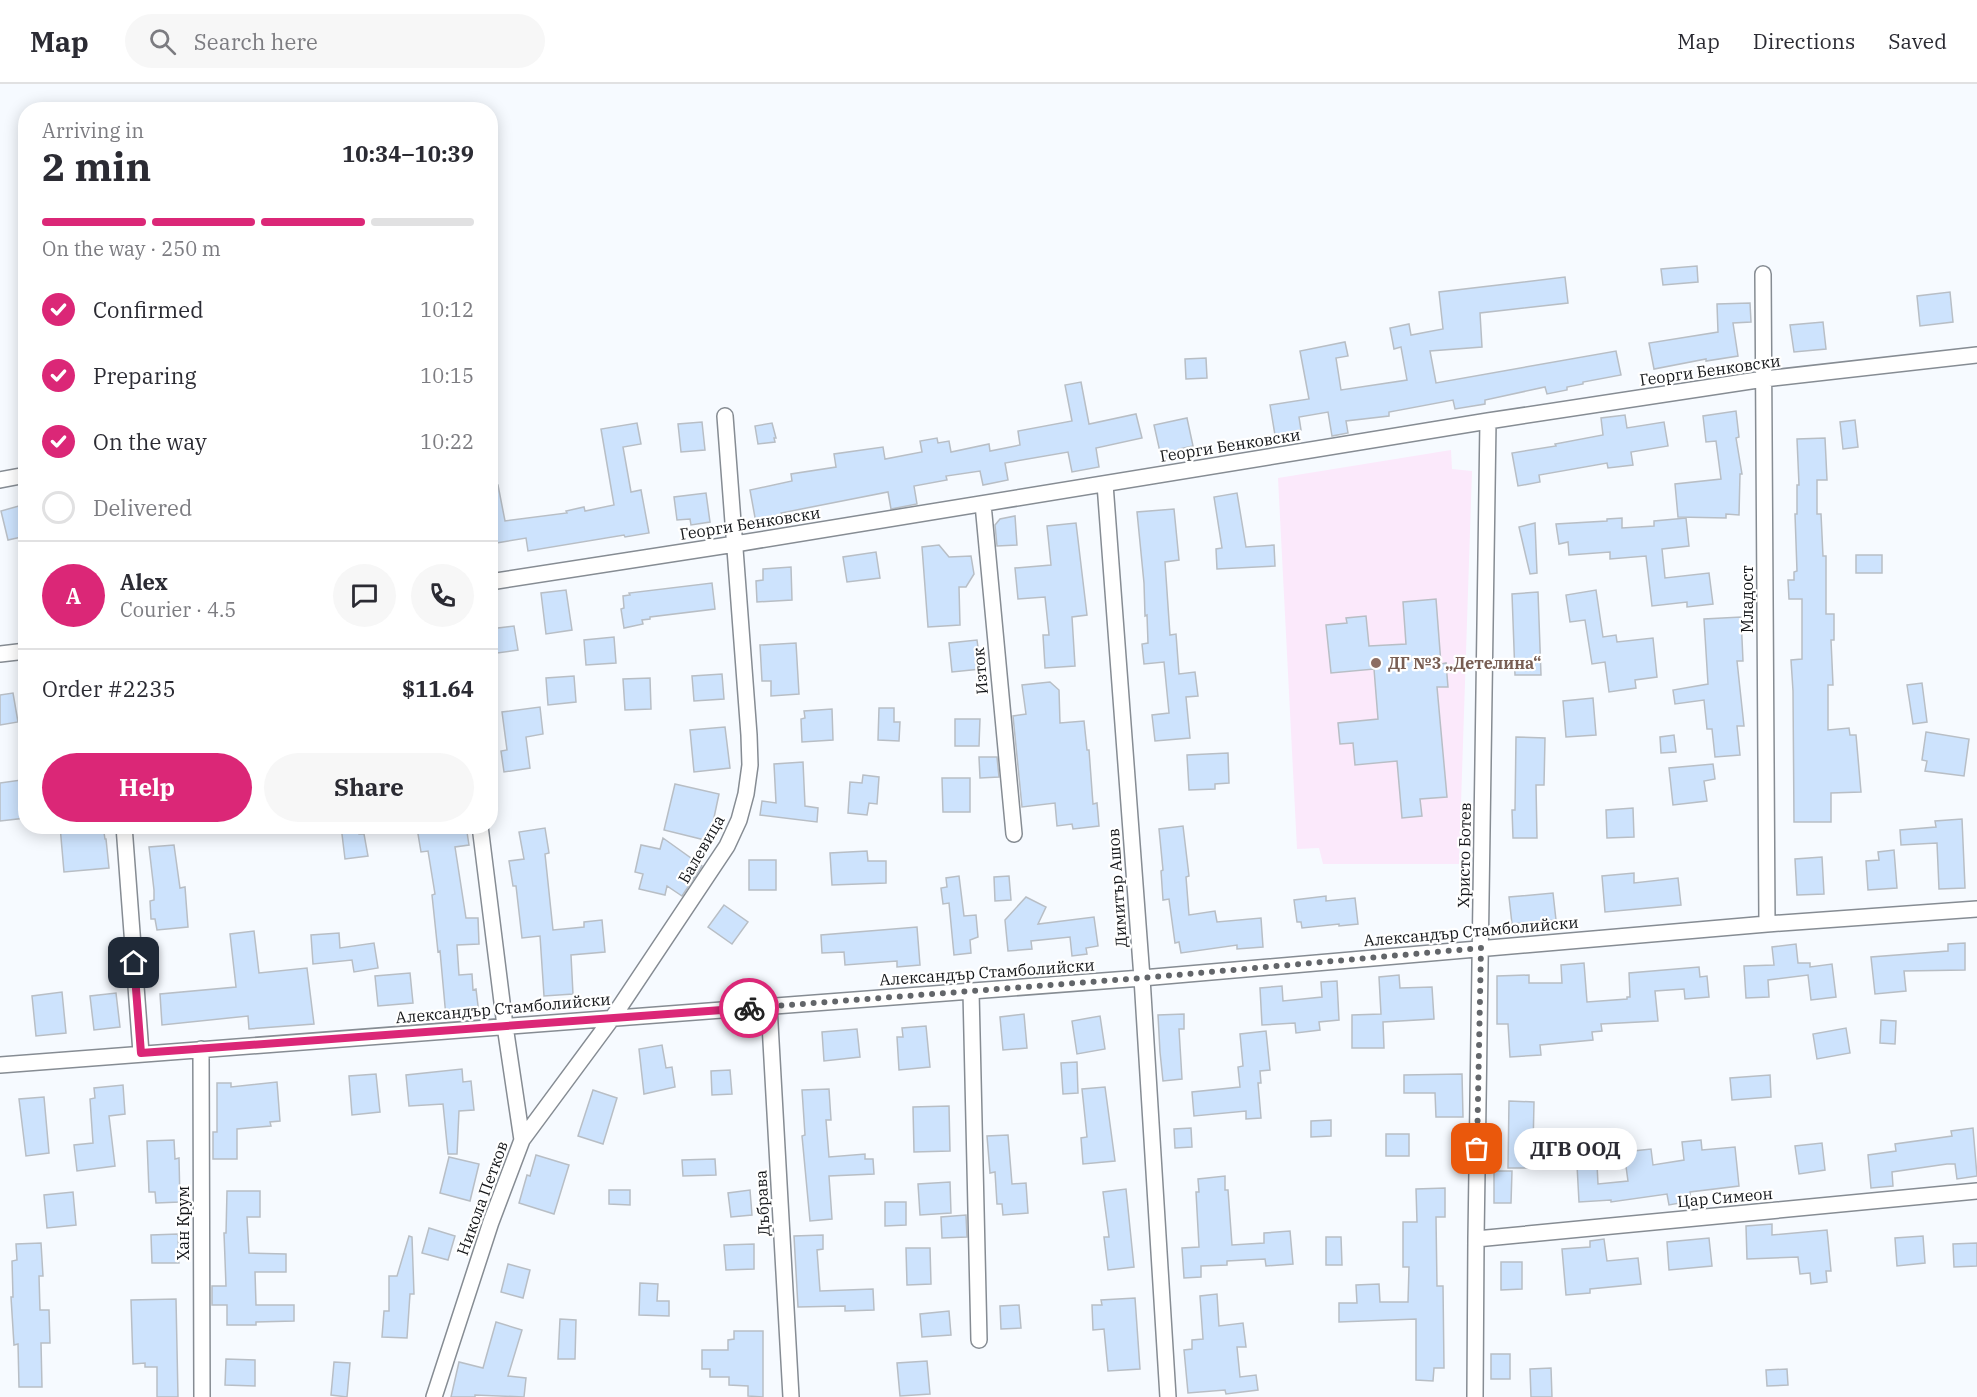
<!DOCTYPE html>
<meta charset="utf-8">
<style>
body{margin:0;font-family:"IBM Plex Serif",serif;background:#f7f7f7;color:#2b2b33;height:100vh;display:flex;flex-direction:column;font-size:22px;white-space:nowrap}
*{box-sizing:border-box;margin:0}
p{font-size:20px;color:#7c7c81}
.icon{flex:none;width:33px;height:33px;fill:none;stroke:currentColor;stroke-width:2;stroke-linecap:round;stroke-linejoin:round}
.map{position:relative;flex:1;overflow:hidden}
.details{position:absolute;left:18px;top:18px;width:480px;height:732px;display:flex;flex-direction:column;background:#fff;border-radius:24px;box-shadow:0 3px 15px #0003}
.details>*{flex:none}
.pin{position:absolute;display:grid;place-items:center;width:51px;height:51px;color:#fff;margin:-26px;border-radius:12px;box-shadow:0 3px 9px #0006}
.courier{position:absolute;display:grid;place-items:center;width:60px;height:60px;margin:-30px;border:4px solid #db2777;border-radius:50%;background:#fff;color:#222;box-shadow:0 2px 8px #0007}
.bubble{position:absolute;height:42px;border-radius:21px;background:#fff;box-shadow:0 3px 15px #0003;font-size:20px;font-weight:700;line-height:42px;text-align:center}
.overview em{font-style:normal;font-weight:700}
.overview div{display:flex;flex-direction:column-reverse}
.overview{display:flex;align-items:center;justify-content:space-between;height:102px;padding:0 24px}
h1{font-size:39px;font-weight:700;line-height:45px}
.bar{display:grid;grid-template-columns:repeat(4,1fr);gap:9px 6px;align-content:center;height:72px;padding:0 24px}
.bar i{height:8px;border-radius:4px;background:#e1e1e2}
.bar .current{background:#db2777}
.bar p{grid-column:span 4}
.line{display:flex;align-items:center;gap:15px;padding:0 24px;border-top:2px solid #e1e1e2}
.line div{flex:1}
.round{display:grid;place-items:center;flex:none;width:63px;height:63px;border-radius:32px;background:#f7f7f7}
ol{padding:0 24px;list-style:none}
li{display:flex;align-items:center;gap:18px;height:66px}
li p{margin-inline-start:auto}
li .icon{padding:6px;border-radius:50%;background:#db2777;color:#fff;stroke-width:4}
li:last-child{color:#7c7c81}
li i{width:33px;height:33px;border:3px solid #e1e1e2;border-radius:50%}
.action{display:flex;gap:12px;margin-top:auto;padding:12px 24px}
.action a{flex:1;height:69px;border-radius:36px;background:#db2777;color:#fff;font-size:24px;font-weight:700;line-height:69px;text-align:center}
.action a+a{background:#f7f7f7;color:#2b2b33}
header{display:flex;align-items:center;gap:36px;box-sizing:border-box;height:84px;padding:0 30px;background:#fff;border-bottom:2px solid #e1e1e2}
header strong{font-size:28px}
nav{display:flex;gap:33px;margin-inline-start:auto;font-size:21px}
.search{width:420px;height:54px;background:#f7f7f7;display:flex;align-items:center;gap:15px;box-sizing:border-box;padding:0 21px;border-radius:33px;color:#7c7c81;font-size:22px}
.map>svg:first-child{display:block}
.education{fill:#fbe9fb}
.building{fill:#cde3fd;stroke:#b8bec5;stroke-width:1.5}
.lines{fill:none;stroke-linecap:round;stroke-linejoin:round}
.minor-casing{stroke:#868c93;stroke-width:18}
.minor{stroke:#fff;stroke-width:15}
.done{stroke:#63666a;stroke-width:6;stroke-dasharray:0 10.8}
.route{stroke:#db2777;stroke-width:8}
.education-dot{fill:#8d6e63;stroke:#fff;stroke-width:2}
.labels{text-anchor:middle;stroke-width:4.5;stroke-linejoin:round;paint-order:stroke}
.street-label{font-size:16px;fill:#141619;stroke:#fff}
.education-label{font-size:16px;font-weight:bold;fill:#785e54;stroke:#fff;text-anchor:start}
</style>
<header>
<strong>Map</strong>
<div class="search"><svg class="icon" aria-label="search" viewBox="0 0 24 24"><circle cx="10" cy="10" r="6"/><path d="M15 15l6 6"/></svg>Search here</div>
<nav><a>Map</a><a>Directions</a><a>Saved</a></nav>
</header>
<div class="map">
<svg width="1977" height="1313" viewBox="0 0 1977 1313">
<rect width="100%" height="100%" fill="#f6faff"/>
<path class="education" d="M1451 366 1452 385 1472 387 1459 780H1323L1319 764 1297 765 1278 394Z"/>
<path class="building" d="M1697 182 1698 198 1663 201 1661 185Z
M1565 193 1568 219 1480 229 1482 263 1430 267 1436 299 1616 267 1621 291 1583 298V300L1567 303V306L1547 310 1545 303 1485 316V320L1455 325 1453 316 1389 328V332L1346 337 1348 349 1332 352 1328 328 1299 333 1301 346 1275 351 1270 321 1309 315 1300 267 1345 258 1348 272 1336 274 1341 306 1407 296 1401 263 1394 265 1390 244 1409 240 1411 251 1443 245 1439 208Z
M1950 208 1953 238 1920 242 1917 212Z
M1750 219 1751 238 1733 239 1738 272 1706 277V275L1654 285 1649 259 1718 248 1717 220Z
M1823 238 1826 265 1794 268 1790 241Z
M1206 274 1207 294 1186 295 1185 275Z
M1081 298 1089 340 1136 330 1142 354 1096 364 1099 383 1072 388 1068 368 1005 379 1008 396 983 401 980 387 946 392 947 396 914 402 917 420 891 425 888 408 781 429 782 433 756 439 750 406 792 397 791 390 836 383 834 370 883 363 885 375 922 368 920 357 937 354 938 359 949 357 951 368 989 360 990 367 1020 361 1018 347 1072 337 1065 301Z
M1736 327 1739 353 1736 354 1742 390H1740L1739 431 1726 430V434L1678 433 1675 400 1721 395 1716 357 1706 358 1703 332Z
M1625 331 1627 344 1664 338 1668 362 1631 368 1633 381 1608 384 1607 379 1539 391 1540 398 1518 402 1512 369 1556 362 1555 360 1603 351 1601 334Z
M1187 334 1193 362 1179 365 1180 372 1166 375 1164 368H1160L1154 341Z
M1855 336 1858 363 1843 365 1840 338Z
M702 338 705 366 681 368 678 340Z
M637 339 641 360 623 363 631 408 641 406 649 449 625 453 624 451 528 467 526 454 490 460V401H498L505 437 567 429 566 427 584 423 585 427 614 421 601 345Z
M772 339 776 354H774L775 358 758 360 755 342Z
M1825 354 1827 396H1817V430H1821L1823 472H1826V530H1834V556H1831L1833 601H1828V646L1849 644 1850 651H1856L1861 708 1831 709V738H1794L1793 607 1791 576 1802 575V515H1789L1788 496H1794V488L1797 487 1795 430H1797V401H1799L1797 355Z
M706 409 710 438 691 441 690 435 677 436 674 413Z
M1237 409 1246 463 1274 461 1275 482 1217 485 1216 465 1222 464 1214 413Z
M26 420V452L8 456 1 427Z
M1174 425 1179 476 1165 478 1170 551 1176 550 1179 590 1195 588 1198 612 1186 613 1190 654 1155 657 1152 631 1169 629 1164 578 1144 580 1142 560 1148 559 1147 531 1145 532 1144 499 1137 428Z
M1015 432 1017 461 997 462 995 441 1000 435Z
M1622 434V444L1654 442V437L1686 434 1689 462 1662 465 1665 494 1709 489 1713 520 1687 523V518L1652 522 1646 472 1610 475V468L1569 471 1568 458 1559 460 1556 440 1607 437V435Z
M1076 439 1087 531 1072 533 1075 582 1045 584 1043 551H1049L1045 513 1018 515 1015 484 1051 481 1047 442Z
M1535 439 1537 489 1530 490 1519 443Z
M939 461 949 473 971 472 974 490 966 503H959L960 541 928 543 922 463Z
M876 468 880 494 847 498 843 473Z
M1856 471H1882V489H1856Z
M791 483 792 516 757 518 756 497 763 496V485Z
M712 499 715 525 650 533V535L642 536 643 540 624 544 621 525 624 524 623 512 630 511 629 509Z
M566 506 572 546 546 550 541 509Z
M1596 506 1603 553 1616 551 1617 558 1653 554 1657 593 1635 596 1636 604 1609 608 1605 578 1592 580 1585 536 1570 538 1566 511Z
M1538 508 1541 591H1515L1512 510Z
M1436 515 1441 580 1446 579 1448 603H1437L1447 713 1420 715 1422 732 1402 734 1397 677 1355 681 1353 659 1340 660 1338 639 1378 635 1374 585 1331 589 1326 541 1347 539 1346 534 1366 532 1369 562 1406 560 1403 518Z
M1741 533 1743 577H1737L1744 642H1737L1740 671 1715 673 1712 645H1707L1704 616 1675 620 1673 606 1708 600 1704 535Z
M514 542 518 566 490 570V545Z
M614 553 616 579 586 581 584 556Z
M977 556 981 585 952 588 949 559Z
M796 559 799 610 771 612V597H762L760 561Z
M722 590 724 615 694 617 692 592Z
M574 592 576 618 548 621 546 594Z
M650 594 651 625 625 626 623 595Z
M1050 598 1059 606 1060 639 1084 637 1087 666H1089L1093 720 1097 719 1099 742 1073 745 1072 740 1057 742 1055 719 1022 723 1013 632 1026 630 1022 601Z
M1922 599 1927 638 1913 640 1907 601Z
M13 609 18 638 0 641V611Z
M1593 614 1596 651 1566 653 1563 617Z
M540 623 543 650 526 653 530 684 504 688 501 667 507 666 502 628Z
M879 624H894V638H900L899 657 878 656Z
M832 625 833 656 802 658 801 635 805 634 804 627Z
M955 635H980L979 662H955Z
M725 643 730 684 694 688 690 646Z
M1926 648 1969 655 1964 692 1925 687 1927 677 1922 676Z
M1674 651 1676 668 1661 669 1660 653Z
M1516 653 1545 654 1544 701H1536L1537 754H1513L1512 726H1515Z
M1228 669 1229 699 1215 700V705L1189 706 1187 671Z
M979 673H997L999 693 980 694Z
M803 678 805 722 818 724 817 738 760 731 762 717 776 719 774 680Z
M1713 680 1715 695 1704 697 1707 717 1673 721 1669 684Z
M863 691 879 693 877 720 869 719 867 731 848 729 850 698 862 699Z
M942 694H970V728H943Z
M21 696 24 712H26V734L0 737V699Z
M675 700 719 710 709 757 664 746Z
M1633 724 1634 753 1607 754 1606 726Z
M1962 735 1965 804 1939 805 1937 759 1901 761 1900 746 1936 743 1935 737Z
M60 742H103L105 755H106L109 784 64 788Z
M341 742H358L359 750H364L368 772 345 775Z
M432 742H466L469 761 455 763 466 834H478L479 860 457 861 459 891 472 890 473 906 476 905 479 930 446 933 440 867 438 868 432 811 435 810 428 767 421 768 417 744Z
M1183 742 1189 792 1186 793 1189 831 1215 827 1217 838 1261 834 1263 863 1237 865V861L1181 869 1179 858 1175 859 1169 815 1163 816 1161 787 1163 786 1159 745Z
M545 744 549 769 545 770 553 846 584 843V838L602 836 605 868 571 871 573 910 544 912 540 852 522 854 516 802H513L509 777 524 775 519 748Z
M663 754 702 782 682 812 667 802 665 811 639 805 643 790 635 788 641 761 660 765Z
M174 761 180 804 185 803 188 843 157 846 155 835H151L150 817 154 816V806L149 763Z
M1894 766 1897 804 1868 806 1866 777 1879 776 1878 768Z
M867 767 868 777H886V799L832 801 830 769Z
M1822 773 1824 810 1797 811 1795 775Z
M749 776H776V806H749Z
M1634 789V799L1678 794 1681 821 1605 828 1602 792Z
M959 792 964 832 976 831 978 853 970 856 971 869 954 871 949 819 943 820 941 804 947 803 946 794Z
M1009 792 1011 816 995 817 994 793Z
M1553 809 1556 836 1512 840 1509 813Z
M1326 812V817L1355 814 1358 840 1339 842V840L1302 844 1301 838H1297L1294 816Z
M1026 813 1046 823 1038 840 1094 833 1098 862 1086 864 1087 870 1072 872 1070 853 1031 857 1032 865 1008 867 1005 836Z
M724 821 748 838 732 860 708 843Z
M917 843 920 881 897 883V877L845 881 844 868 822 869 821 851Z
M254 847 259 889 307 884 314 940 249 945 248 932 162 941 160 910 236 903 230 850Z
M339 849 340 864 374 859 378 884 354 888 352 876 313 880 311 851Z
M1965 859V886L1904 887 1906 907 1875 910 1871 873 1948 867V860Z
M1796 860 1798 879H1810V883L1832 880 1836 913 1811 916 1808 891 1768 896 1769 913 1746 914 1744 882 1774 881 1772 863Z
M1584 879 1587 918 1627 915V913H1630L1629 889 1699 883 1700 893 1707 892 1709 913 1685 915 1684 905 1655 907 1658 937 1601 940 1602 947 1592 948 1593 956 1540 961 1541 971 1510 973 1508 940H1497V892L1529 891V899H1562L1561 881Z
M410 889 413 919 378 922 375 892Z
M1399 891 1400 904 1432 903 1434 935 1383 938 1384 964H1352V931L1381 930 1379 893Z
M1337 897 1339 936 1319 938 1320 946 1296 949 1295 939 1262 941 1260 904 1282 902 1283 917 1322 913 1321 898Z
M62 908 66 949 36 952 32 912Z
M116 909 120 943 94 946 90 912Z
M1024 930 1027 964 1003 966 1000 933Z
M1184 930V945H1179L1182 995 1163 997 1160 968 1158 931Z
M1100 932 1105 965 1077 970 1072 937Z
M1881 936 1896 937 1895 960 1880 959Z
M926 942 930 983 899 986 897 953H903L902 944Z
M1846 944 1850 969 1817 975 1813 950Z
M857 945 860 973 824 977 822 948Z
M1266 947 1270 986 1260 987 1261 999H1258L1261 1034 1246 1035V1027L1194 1032 1192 1008 1240 1003 1238 983 1243 982 1240 950Z
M662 961 666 984 672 983 675 1003 644 1010 639 965Z
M1077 978 1078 1009 1063 1010 1061 979Z
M462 985 463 998 471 997 474 1026 459 1027 457 1070H448L443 1020 409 1022 406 991Z
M730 986 732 1010 712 1011 711 987Z
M376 990 380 1028 352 1031 349 992Z
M1462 990 1463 1033H1436L1435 1009H1404V991Z
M1770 991 1771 1013 1732 1016 1730 994Z
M277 998 280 1037 270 1038 271 1042 237 1045V1075H213V1048H217V999H231V1003Z
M123 1001 125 1030 109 1032 115 1082 77 1087 74 1061 93 1059 90 1015 95 1014 94 1004Z
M1105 1003 1115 1077 1083 1080 1081 1054 1087 1053 1082 1005Z
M829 1005 831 1036H826L829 1073 865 1070V1075H873L874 1090 829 1092 832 1135 810 1137 802 1052 805 1051 802 1006Z
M593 1006 617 1014 603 1060 578 1052Z
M44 1013 49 1069 26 1072 19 1015Z
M1509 1017 1534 1018 1533 1065H1540V1084H1508Z
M949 1022 950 1067 914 1068 913 1023Z
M1331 1036V1052L1311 1053V1037Z
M1191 1044 1192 1063 1175 1064 1174 1045Z
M1973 1044 1977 1092 1957 1095 1955 1080H1947L1892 1088 1893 1102 1871 1104 1868 1071 1896 1067 1895 1060 1952 1052 1951 1047Z
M1386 1050H1409V1072H1386Z
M1008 1051 1012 1100 1026 1099 1028 1129 1003 1131 1002 1120H997L995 1088 990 1089 987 1052Z
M174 1056 175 1075 179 1074 180 1118 156 1119 155 1108H149L147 1057Z
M1701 1056 1702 1066 1735 1063 1739 1102 1690 1108 1691 1117 1669 1121 1667 1110 1611 1118V1116L1579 1118 1577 1081 1597 1080 1598 1100 1628 1097 1624 1068 1651 1065 1653 1081 1684 1076 1682 1058Z
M1822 1059 1825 1086 1799 1090 1795 1062Z
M536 1071 569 1081 554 1130 519 1119 527 1091 530 1092Z
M449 1073 479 1080 470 1117 440 1109Z
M715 1075 716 1091 683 1092 682 1076Z
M1494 1087H1512L1511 1119H1494Z
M1225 1092V1106H1228L1232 1161 1264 1159V1149L1290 1147 1293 1180 1266 1182 1265 1175 1227 1177V1181L1201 1182V1193L1184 1194 1182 1164 1199 1163 1196 1108H1199L1198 1095Z
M950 1098 951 1129 920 1131 918 1100Z
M1445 1104V1133H1436L1437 1202H1443L1444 1284H1434L1433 1297 1416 1296V1235L1339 1238V1219H1357L1356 1201 1379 1200 1380 1218H1408L1409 1183H1403V1138H1417L1416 1105Z
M1126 1105 1134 1183 1108 1186 1104 1153H1109L1103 1108Z
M609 1106H630V1121L609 1120Z
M750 1106 752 1131 731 1133 728 1109Z
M227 1107H260V1133H247L249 1169 286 1170V1188H255L256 1221H294V1237L256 1238V1241H227V1221H212V1202H226L224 1149H226Z
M73 1108 76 1141 47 1144 44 1111Z
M885 1118H906V1141L885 1142Z
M966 1131 967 1153 942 1154 941 1133Z
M1772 1140V1151L1827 1146 1831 1187H1826L1827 1198 1811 1200 1810 1189 1800 1190 1798 1173 1747 1175 1746 1142Z
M429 1144 455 1152 448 1176 422 1169Z
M178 1150 179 1179H152L151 1151Z
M823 1151V1165L817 1166 820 1207 873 1205 874 1226 845 1227V1222L798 1223 794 1152Z
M409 1152 412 1153 414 1210H410L407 1254 382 1253 384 1227H389V1192H397Z
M1923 1152 1925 1179 1897 1182 1895 1154Z
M1326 1153H1341L1342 1181H1326Z
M1709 1154 1712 1182 1669 1186 1667 1158Z
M1604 1155 1607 1177 1638 1174 1641 1200 1590 1205V1209L1566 1211 1562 1165 1590 1163V1157Z
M41 1159 43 1192H39L40 1226H49L50 1259H41L42 1303H19L18 1260 14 1261 11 1213H13L12 1177 17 1176 16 1160Z
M1977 1159V1182L1954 1183 1953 1160Z
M754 1160V1185L726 1186 724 1161Z
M906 1164H930L931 1200 907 1201Z
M1501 1178H1522V1205L1501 1206Z
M508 1180 530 1186 523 1214 501 1208Z
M640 1199 658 1200 657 1217H669V1232L639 1231Z
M1217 1210 1219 1242 1243 1239 1246 1263H1237L1240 1293 1256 1291 1258 1306 1226 1310 1225 1306 1188 1309 1184 1266 1192 1265V1256L1203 1255 1200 1212Z
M1135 1214 1140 1285 1108 1287 1104 1245 1093 1246 1092 1221H1102L1101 1216Z
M176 1215 178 1313H157V1283H145V1279L133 1280 131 1216Z
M1019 1221 1021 1244 1001 1245 1000 1222Z
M949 1227 951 1251 922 1253 920 1230Z
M560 1235 576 1236 575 1275H558Z
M496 1238 522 1246 508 1292 526 1294 524 1313 475 1311V1313H451L459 1278 483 1284Z
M734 1247H763V1313L748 1312V1302L729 1301V1293H710V1285H702V1266H728V1256L734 1255Z
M1491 1270H1510V1295H1491Z
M226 1275 255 1276V1302L225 1301Z
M927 1277 930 1310 900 1312 897 1279Z
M334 1278 350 1279 347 1313 331 1311Z
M1551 1284 1552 1313H1531L1530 1285Z
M1787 1285 1788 1301 1767 1302 1766 1286Z"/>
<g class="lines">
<defs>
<path id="minor" d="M1763 190 1767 840
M0 396 26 391
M1105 400 1142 894 1168 1313
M983 420 1014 750
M490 498 735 460 1488 337 1764 295 1977 271
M0 570 26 567
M124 742 141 969
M971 907 979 1256
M769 922 791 1313
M201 965 202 1313
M0 981 1142 894 1767 840 1977 825
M522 1056 613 933 727 762 739 736 746 710 750 681 749 651 725 332
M1476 1155 1977 1107
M434 1313 491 1138 522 1056 505 942 480 742
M1475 1313 1476 1155 1488 337"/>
</defs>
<use href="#minor" class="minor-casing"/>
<use href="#minor" class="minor"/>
</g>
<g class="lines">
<path class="done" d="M749 924 1142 894 1481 864 1477 1065"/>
<path class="route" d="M134 879 141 969 749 924"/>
</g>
<circle class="education-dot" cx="1376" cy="579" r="6"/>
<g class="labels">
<g class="street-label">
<text transform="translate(1710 286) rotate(-8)" y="6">Георги Бенковски</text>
<text transform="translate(1230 361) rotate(-9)" y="6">Георги Бенковски</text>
<text transform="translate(750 439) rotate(-9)" y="6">Георги Бенковски</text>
<text transform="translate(1747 515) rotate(-90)" y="6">Младост</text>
<text transform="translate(980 587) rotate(-95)" y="6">Изток</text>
<text transform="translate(701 765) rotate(-60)" y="6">Балевица</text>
<text transform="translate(1464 771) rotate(-89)" y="6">Христо Ботев</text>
<text transform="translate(1117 804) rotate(-94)" y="6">Димитър Ашов</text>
<text transform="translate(1471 847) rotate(-5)" y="6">Александър Стамболийски</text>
<text transform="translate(987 888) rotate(-4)" y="6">Александър Стамболийски</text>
<text transform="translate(503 924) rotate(-5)" y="6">Александър Стамболийски</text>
<text transform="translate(1725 1113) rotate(-5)" y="6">Цар Симеон</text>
<text transform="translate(482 1114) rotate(-70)" y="6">Никола Петков</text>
<text transform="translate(762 1119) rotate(-93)" y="6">Дъбрава</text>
<text transform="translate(183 1139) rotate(-90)" y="6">Хан Крум</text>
</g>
<g class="education-label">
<text x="1388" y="585">ДГ №3 „Детелина“</text>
</g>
</g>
</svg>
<div class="pin" style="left:1477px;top:1065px;background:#ea580c"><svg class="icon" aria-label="bag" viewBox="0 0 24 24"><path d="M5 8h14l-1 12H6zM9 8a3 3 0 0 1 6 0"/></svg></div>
<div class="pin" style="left:134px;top:879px;background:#1f2937"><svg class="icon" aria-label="home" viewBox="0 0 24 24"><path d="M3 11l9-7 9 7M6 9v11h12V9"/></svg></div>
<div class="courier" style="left:749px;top:924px"><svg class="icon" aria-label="bike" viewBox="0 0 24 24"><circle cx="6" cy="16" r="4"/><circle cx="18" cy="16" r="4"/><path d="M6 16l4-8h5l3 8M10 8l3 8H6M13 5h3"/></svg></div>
<div class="bubble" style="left:1514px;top:1044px;width:123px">ДГВ ООД</div>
<section class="details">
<div class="overview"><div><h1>2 min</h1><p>Arriving in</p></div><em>10:34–10:39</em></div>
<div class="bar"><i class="current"></i><i class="current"></i><i class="current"></i><i></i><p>On the way · 250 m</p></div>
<ol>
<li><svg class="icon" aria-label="check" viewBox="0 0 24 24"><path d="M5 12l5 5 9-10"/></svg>Confirmed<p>10:12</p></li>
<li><svg class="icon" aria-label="check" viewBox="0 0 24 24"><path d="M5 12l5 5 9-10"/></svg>Preparing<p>10:15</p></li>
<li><svg class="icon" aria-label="check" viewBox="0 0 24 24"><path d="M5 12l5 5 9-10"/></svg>On the way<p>10:22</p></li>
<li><i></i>Delivered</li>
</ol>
<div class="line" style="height:108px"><b class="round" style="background:#db2777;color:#fff">A</b><div><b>Alex</b><p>Courier · 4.5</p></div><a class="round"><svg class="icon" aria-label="chat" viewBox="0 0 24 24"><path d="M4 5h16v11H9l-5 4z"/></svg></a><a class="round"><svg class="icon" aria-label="phone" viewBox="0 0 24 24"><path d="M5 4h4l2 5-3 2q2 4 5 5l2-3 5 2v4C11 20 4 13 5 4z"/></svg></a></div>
<div class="line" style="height:78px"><div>Order #2235</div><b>$11.64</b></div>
<div class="action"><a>Help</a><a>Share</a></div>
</section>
</div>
